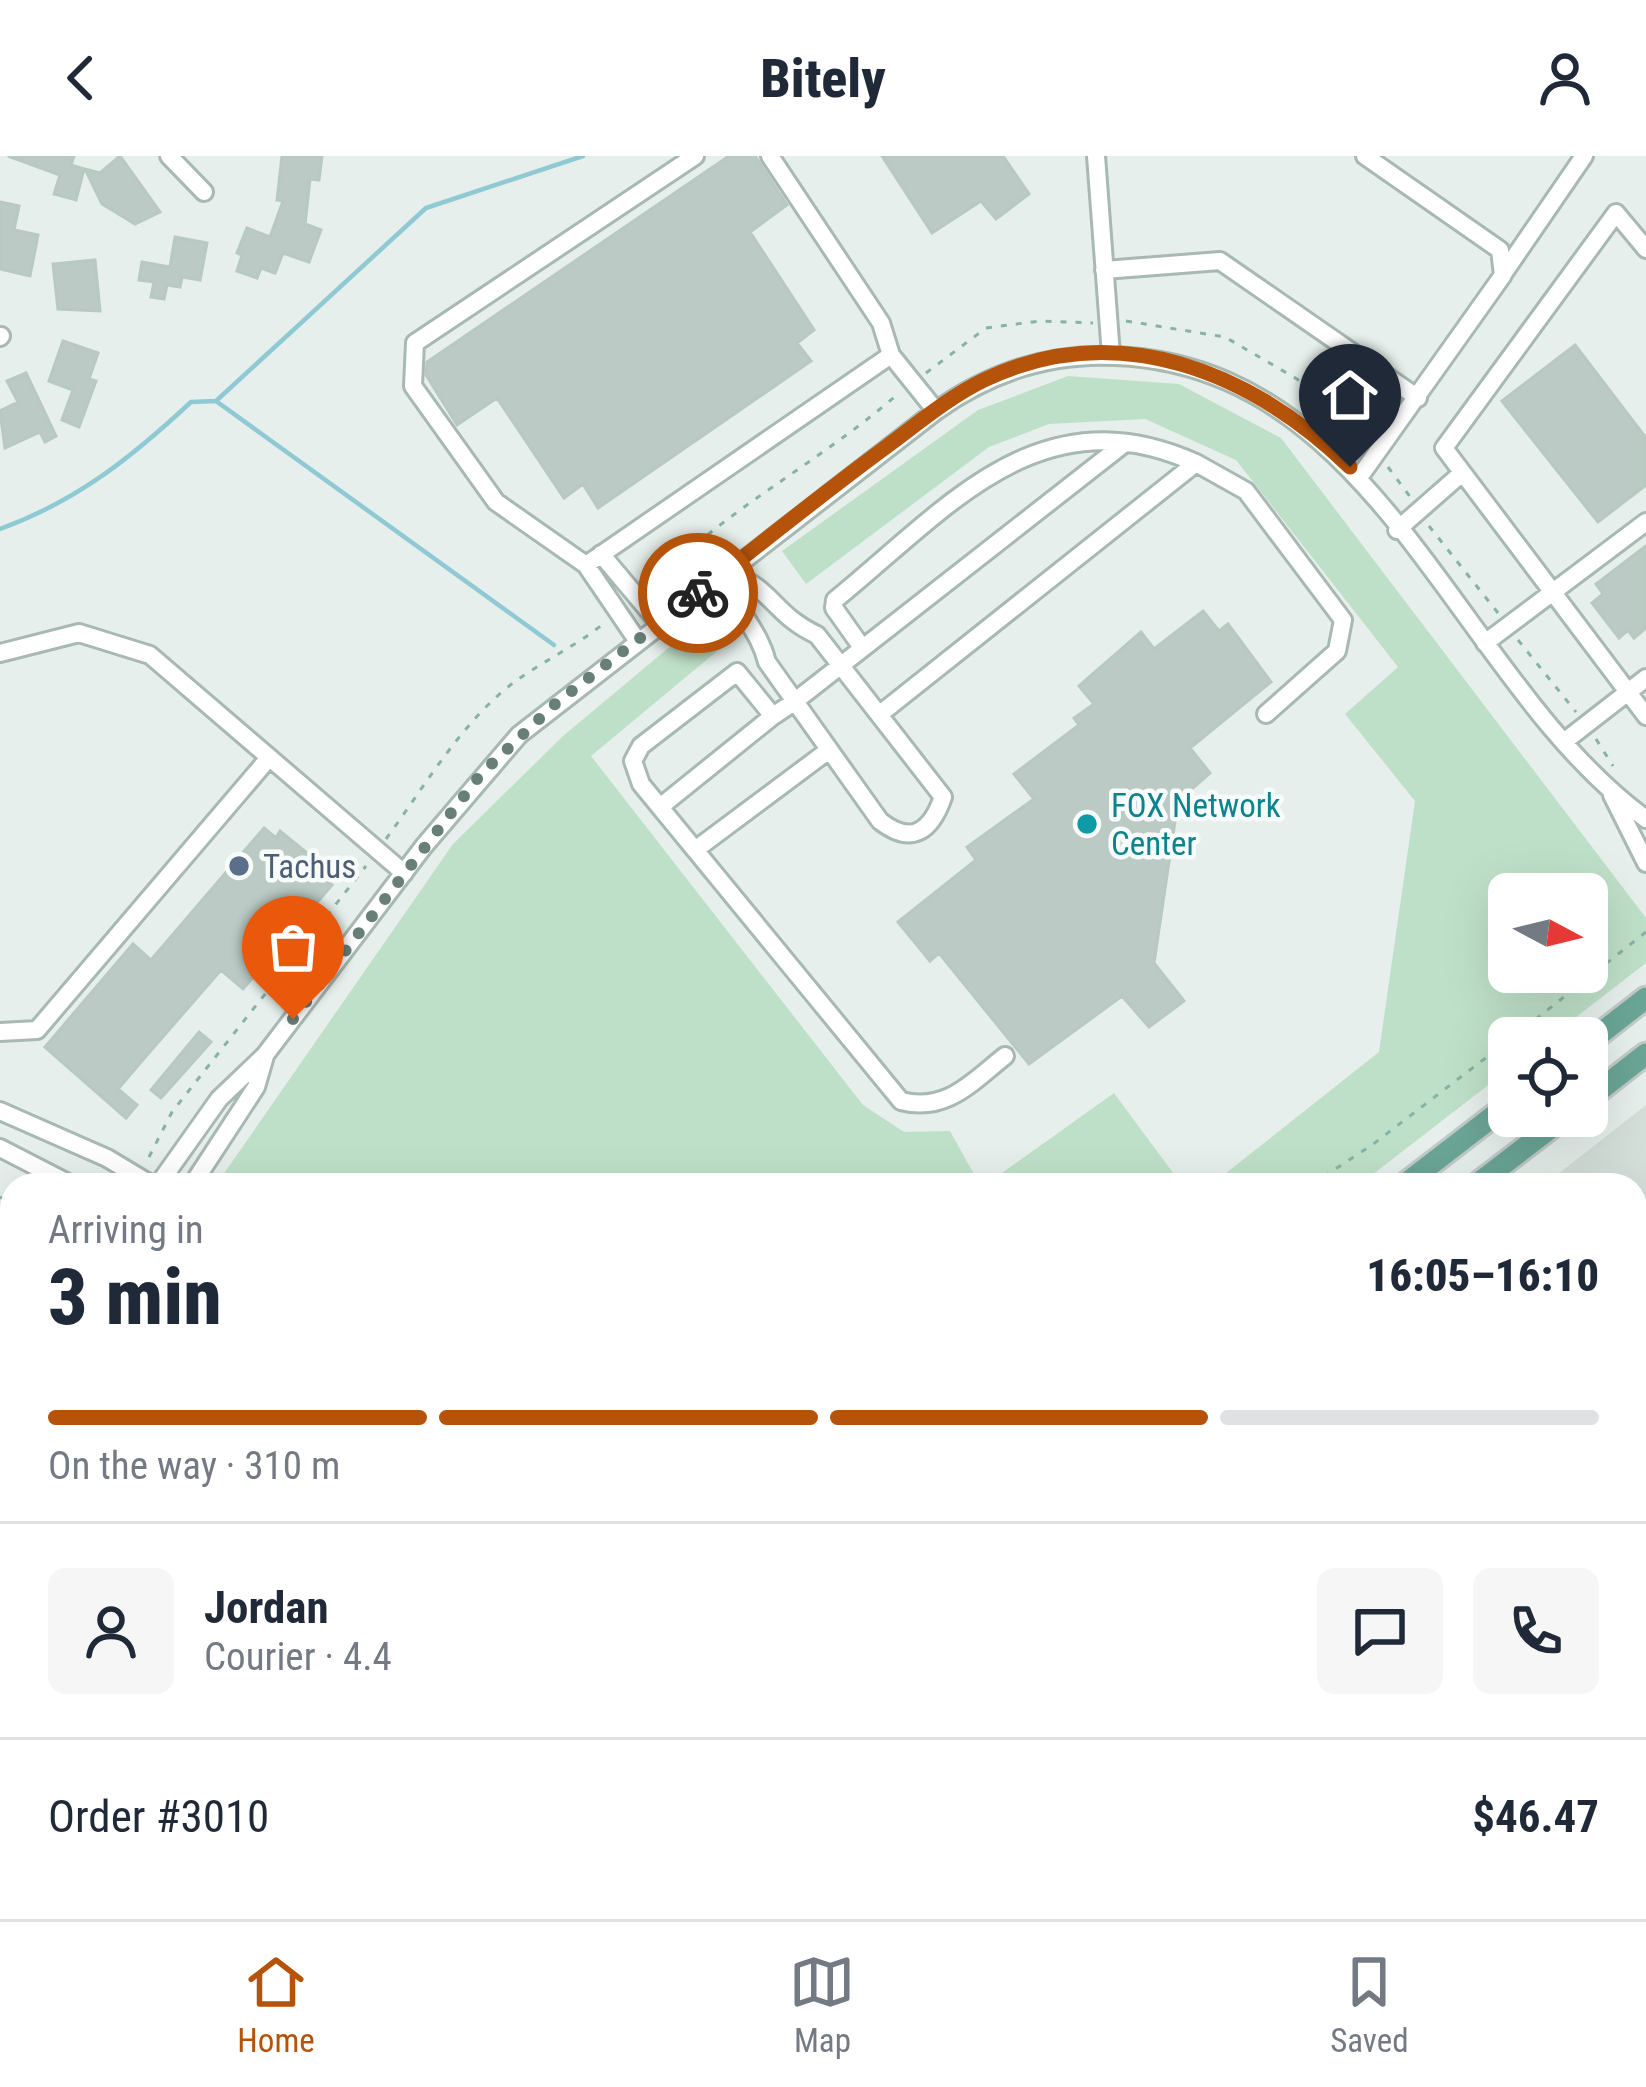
<!DOCTYPE html>
<meta charset="utf-8">
<style>
body{margin:0;font-family:"Roboto Condensed",sans-serif;background:#f6f6f7;color:#1f2937;height:100vh;display:flex;flex-direction:column;font-size:45px;white-space:nowrap}
*{box-sizing:border-box;margin:0}
p{font-size:39px;color:#747a83}
.icon{flex:none;width:66px;height:66px;fill:none;stroke:currentColor;stroke-width:2;stroke-linecap:round;stroke-linejoin:round}
.map{position:relative;flex:1;overflow:hidden}
.panel{position:absolute;left:0px;top:1017px;width:1647px;height:747px;display:flex;flex-direction:column;background:#fff;border-radius:36px 36px 0 0;box-shadow:0 12px 48px #0002}
.panel>*{flex:none}
.needle{width:78px;rotate:97deg}
.tools{position:absolute;left:1488px;top:717px;display:grid;gap:24px}
.tools a{display:grid;place-items:center;width:120px;height:120px;border-radius:18px;background:#fff;box-shadow:0 12px 48px #0002;font-size:60px}
.pin{position:absolute;display:grid;place-items:center;width:102px;height:102px;color:#fff;margin:-123px -51px;border-radius:50% 50% 50% 0;rotate:-45deg;box-shadow:0 0 12px #0007}
.pin .icon{rotate:45deg}
.courier{position:absolute;display:grid;place-items:center;width:120px;height:120px;margin:-60px;border:9px solid #b45309;border-radius:50%;background:#fff;color:#222;box-shadow:0 3px 15px #0007}
.overview em{font-style:normal;font-weight:800}
.overview div{display:flex;flex-direction:column-reverse}
.overview{display:flex;align-items:center;justify-content:space-between;height:204px;padding:0 48px}
h1{font-size:78px;font-weight:800;line-height:90px}
.bar{display:grid;grid-template-columns:repeat(4,1fr);gap:18px 12px;align-content:center;height:144px;padding:0 48px}
.bar i{height:15px;border-radius:9px;background:#e0e1e3}
.bar .current{background:#b45309}
.bar p{grid-column:span 4}
.line{display:flex;align-items:center;gap:30px;padding:0 48px;border-top:3px solid #e0e1e3}
.line div{flex:1}
.round{display:grid;place-items:center;flex:none;width:126px;height:126px;border-radius:18px;background:#f6f6f7}
header{display:flex;justify-content:space-between;align-items:center;height:156px;padding:0 48px;background:#fff;font-size:54px;font-weight:800}
.dock{display:flex;justify-content:space-around;align-items:center;height:168px;border-top:3px solid #e0e1e3;background:#fff;font-size:33px;color:#747a83}
.dock a{display:grid;justify-items:center;gap:6px}
.dock .current{color:#b45309}
.map>svg:first-child{display:block}
.built{fill:#d4dfda}
.green{fill:#bfe0c8;fill-rule:evenodd}
.lines{fill:none;stroke-linecap:round;stroke-linejoin:round}
.stream{stroke:#8ec9d4;stroke-width:4.5}
.building{fill:#bbcac4;stroke:#b8c9c2;stroke-width:3}
.minor-casing{stroke:#a8b8b2;stroke-width:22}
.major-casing{stroke:#c2cac8;stroke-width:27}
.path{stroke:#86b3a5;stroke-width:3;stroke-dasharray:6 9;stroke-linecap:butt}
.minor{stroke:#fff;stroke-width:16}
.major{stroke:#6aa596;stroke-width:21}
.done{stroke:#687f78;stroke-width:12;stroke-dasharray:0 21.6}
.route{stroke:#b45309;stroke-width:15}
.culture-dot{fill:#0f9aa8;stroke:#f7fbf9;stroke-width:4.5}
.service-dot{fill:#5c6f8a;stroke:#f7fbf9;stroke-width:4.5}
.labels{text-anchor:middle;stroke-width:9;stroke-linejoin:round;paint-order:stroke}
.culture-label{font-size:33px;fill:#0d838f;stroke:#f7fbf9;text-anchor:start}
.service-label{font-size:33px;fill:#4e5e75;stroke:#f7fbf9;text-anchor:start}
</style>
<header><svg class="icon" aria-label="back" viewBox="0 0 24 24"><path d="M15 5l-7 7 7 7"/></svg>Bitely<svg class="icon" aria-label="person" viewBox="0 0 24 24"><circle cx="12" cy="8" r="4"/><path d="M4 21q1-7 8-7t8 7"/></svg></header>
<div class="map">
<svg width="1646" height="1763" viewBox="0 0 1646 1763">
<rect width="100%" height="100%" fill="#e6efeb"/>
<path class="built" d="M1646 949V1763H883L876 1752H1635V1029H1544Z"/>
<path class="green" d="M1068 220 1179 228 1281 282 1646 762V807L1549 882H1509V913L1359 1029H1211L1379 896 1415 645 1345 558 1398 511 1236 304 1145 263 1049 268 989 291 806 428 782 395 978 254ZM1509 738H1587V816H1509Z
M715 453 728 486 591 600 863 949 904 976 950 975 980 1029H216L453 688 563 580Z
M1114 937 1182 1029H985Z"/>
<g class="lines">
<path class="stream" d="M216 245 426 52 583 0
M0 373C77 345 132 301 191 246L216 245 554 489"/>
</g>
<path class="building" d="M8 0H74L71 9 84 13 76 44 54 38 60 19Z
M120 0 160 56 135 68 102 48 85 13 100 17Z
M282 0H322L319 24 310 23 305 68 321 74 309 106 283 97 275 117 261 112 257 122 237 115 242 99 237 97 247 72 270 81 283 45 277 44Z
M729 0H755L787 49 750 76 814 174 797 187 811 205 598 352 583 328 564 342 497 242 457 269 426 219 427 206Z
M882 0H1003L1029 38 996 63 981 45 932 77Z
M0 46 19 50 14 74 38 79 30 120 0 113Z
M175 81 207 87 200 124 182 121 180 131 167 129 164 143 151 141 154 126 139 124 142 106 170 111Z
M95 104 100 155 58 153 53 108Z
M63 185 98 197 89 223 96 225 79 271 62 264 73 234 49 225Z
M1575 189 1646 282V329L1598 366 1502 245Z
M26 217 56 280 45 286 40 276 5 292 0 255 18 246 7 225Z
M1646 390V472L1634 482 1628 474 1619 482 1592 447 1603 438 1596 428Z
M1203 455 1219 475 1228 468 1271 526 1190 592 1210 617 1178 645 1154 807 1184 845 1149 871 1122 840 1029 908 939 797 930 805 898 766 976 704 967 691 1034 643 1014 618 1079 569 1074 562 1094 548 1079 530 1141 476 1154 493Z
M264 672 276 682 280 675 327 713 322 721 332 729 243 833 221 814 147 899 118 933 137 949 126 962 45 891 133 788 151 804Z
M199 876 211 886 161 942 151 934Z"/>
<g class="lines">
<defs>
<path id="minor" d="M169 0 204 36
M695 0 415 187 413 230 496 346 586 409 891 199
M770 0 881 167 891 199 936 255
M1096 0 1111 199
M1646 93 1616 57 1444 292 1646 560
M1104 114 1220 105 1418 242
M1503 118 1584 0
M0 181 1 180
M1358 323 1503 119 1500 94 1365 0
M1397 374 1462 317
M601 398 659 467
M586 409 637 484
M725 415C774 432 772 458 817 479L943 641C931 675 912 690 880 665L767 506C758 470 734 456 725 415Z
M1485 487 1646 366
M861 490 834 452 835 444C947 353 1039 236 1196 307
M0 497 79 477 150 499 404 717
M880 558 1196 307 1246 335 1343 464 1337 495 1266 558
M1565 585 1646 522
M1612 639 1646 707
M660 651 773 560
M695 694 829 594
M0 876 37 874 268 603
M1005 900C972 926 946 957 901 945L641 628 633 605 641 590 737 516 773 560 794 546 1125 287
M0 955 107 1002 152 1029
M0 992 72 1029
M158 1029 219 943 265 899 424 690 519 579 936 255C990 216 1048 197 1115 200 1381 210 1457 525 1646 663
M192 1029 256 931 265 900
M0 1085 12 1079
M0 1163 12 1136
M0 1170 3 1180 12 1181
M0 1244 12 1251
M1635 1268 1646 1283
M0 1317 12 1292
M1635 1384 1646 1398
M0 1541 12 1542
M0 1601H10
M793 1752 801 1763
M843 1752 851 1763
M929 1752 938 1763
M1517 1752 1525 1763
M1596 1752 1605 1763
M989 1763 1003 1752
M1079 1763 1094 1752"/>
<path id="major" d="M1587 888 1646 842
M1587 944 1646 898
M1404 1029 1509 948
M1476 1029 1566 960
M465 1763 479 1752
M530 1763 543 1752"/>
</defs>
<use href="#minor" class="minor-casing"/>
<use href="#major" class="major-casing"/>
<path class="path" d="M1126 165 1225 181 1297 223 1366 286
M926 217 986 172 1040 165 1093 167
M1388 311 1411 342
M1429 370 1498 457
M652 429C726 352 818 308 899 237
M1518 484 1576 556
M1596 583 1613 610
M386 683C425 630 465 560 520 522 549 502 579 488 607 465
M1512 882 1646 776
M149 1001 172 956 366 710
M1311 1029 1372 989 1509 884
M0 1041 12 1047
M397 1763 408 1752"/>
<use href="#minor" class="minor"/>
<use href="#major" class="major"/>
</g>
<g class="lines">
<path class="done" d="M293 863 481 618 555 548 698 437"/>
<path class="route" d="M698 437C760 388 822 338 886 291 917 268 949 241 984 224 1118 160 1251 216 1350 311"/>
</g>
<circle class="culture-dot" cx="1087" cy="668" r="12"/>
<circle class="service-dot" cx="239" cy="710" r="12"/>
<g class="labels">
<g class="culture-label">
<text x="1111" y="661">FOX Network<tspan x="1111" dy="38">Center</tspan></text>
</g>
<g class="service-label">
<text x="263" y="722">Tachus</text>
</g>
</g>
</svg>
<div class="tools">
<a><svg class="needle" viewBox="-14 -14 28 28"><path d="M0-13l5 13h-10z" fill="#e53935"/><path d="M0 13l5-13h-10z" fill="#747a83"/></svg></a>
<a><svg class="icon" aria-label="locate" viewBox="0 0 24 24"><circle cx="12" cy="12" r="6"/><path d="M12 2v4M12 18v4M2 12h4M18 12h4"/></svg></a>
</div>
<div class="pin" style="left:293px;top:863px;background:#ea580c"><svg class="icon" aria-label="bag" viewBox="0 0 24 24"><path d="M5 8h14l-1 12H6zM9 8a3 3 0 0 1 6 0"/></svg></div>
<div class="pin" style="left:1350px;top:311px;background:#1f2937"><svg class="icon" aria-label="home" viewBox="0 0 24 24"><path d="M3 11l9-7 9 7M6 9v11h12V9"/></svg></div>
<div class="courier" style="left:698px;top:437px"><svg class="icon" aria-label="bike" viewBox="0 0 24 24"><circle cx="6" cy="16" r="4"/><circle cx="18" cy="16" r="4"/><path d="M6 16l4-8h5l3 8M10 8l3 8H6M13 5h3"/></svg></div>
<section class="panel">
<div class="overview"><div><h1>3 min</h1><p>Arriving in</p></div><em>16:05–16:10</em></div>
<div class="bar"><i class="current"></i><i class="current"></i><i class="current"></i><i></i><p>On the way · 310 m</p></div>
<div class="line" style="height:216px"><a class="round"><svg class="icon" aria-label="person" viewBox="0 0 24 24"><circle cx="12" cy="8" r="4"/><path d="M4 21q1-7 8-7t8 7"/></svg></a><div><b>Jordan</b><p>Courier · 4.4</p></div><a class="round"><svg class="icon" aria-label="chat" viewBox="0 0 24 24"><path d="M4 5h16v11H9l-5 4z"/></svg></a><a class="round"><svg class="icon" aria-label="phone" viewBox="0 0 24 24"><path d="M5 4h4l2 5-3 2q2 4 5 5l2-3 5 2v4C11 20 4 13 5 4z"/></svg></a></div>
<div class="line" style="height:156px"><div>Order #3010</div><b>$46.47</b></div>
</section>
</div>
<nav class="dock">
<a class="current"><svg class="icon" aria-label="home" viewBox="0 0 24 24"><path d="M3 11l9-7 9 7M6 9v11h12V9"/></svg>Home</a>
<a><svg class="icon" aria-label="map" viewBox="0 0 24 24"><path d="M3 6l6-2 6 2 6-2v14l-6 2-6-2-6 2zM9 4v14M15 6v14"/></svg>Map</a>
<a><svg class="icon" aria-label="saved" viewBox="0 0 24 24"><path d="M7 4h10v16l-5-4-5 4z"/></svg>Saved</a>
</nav>
